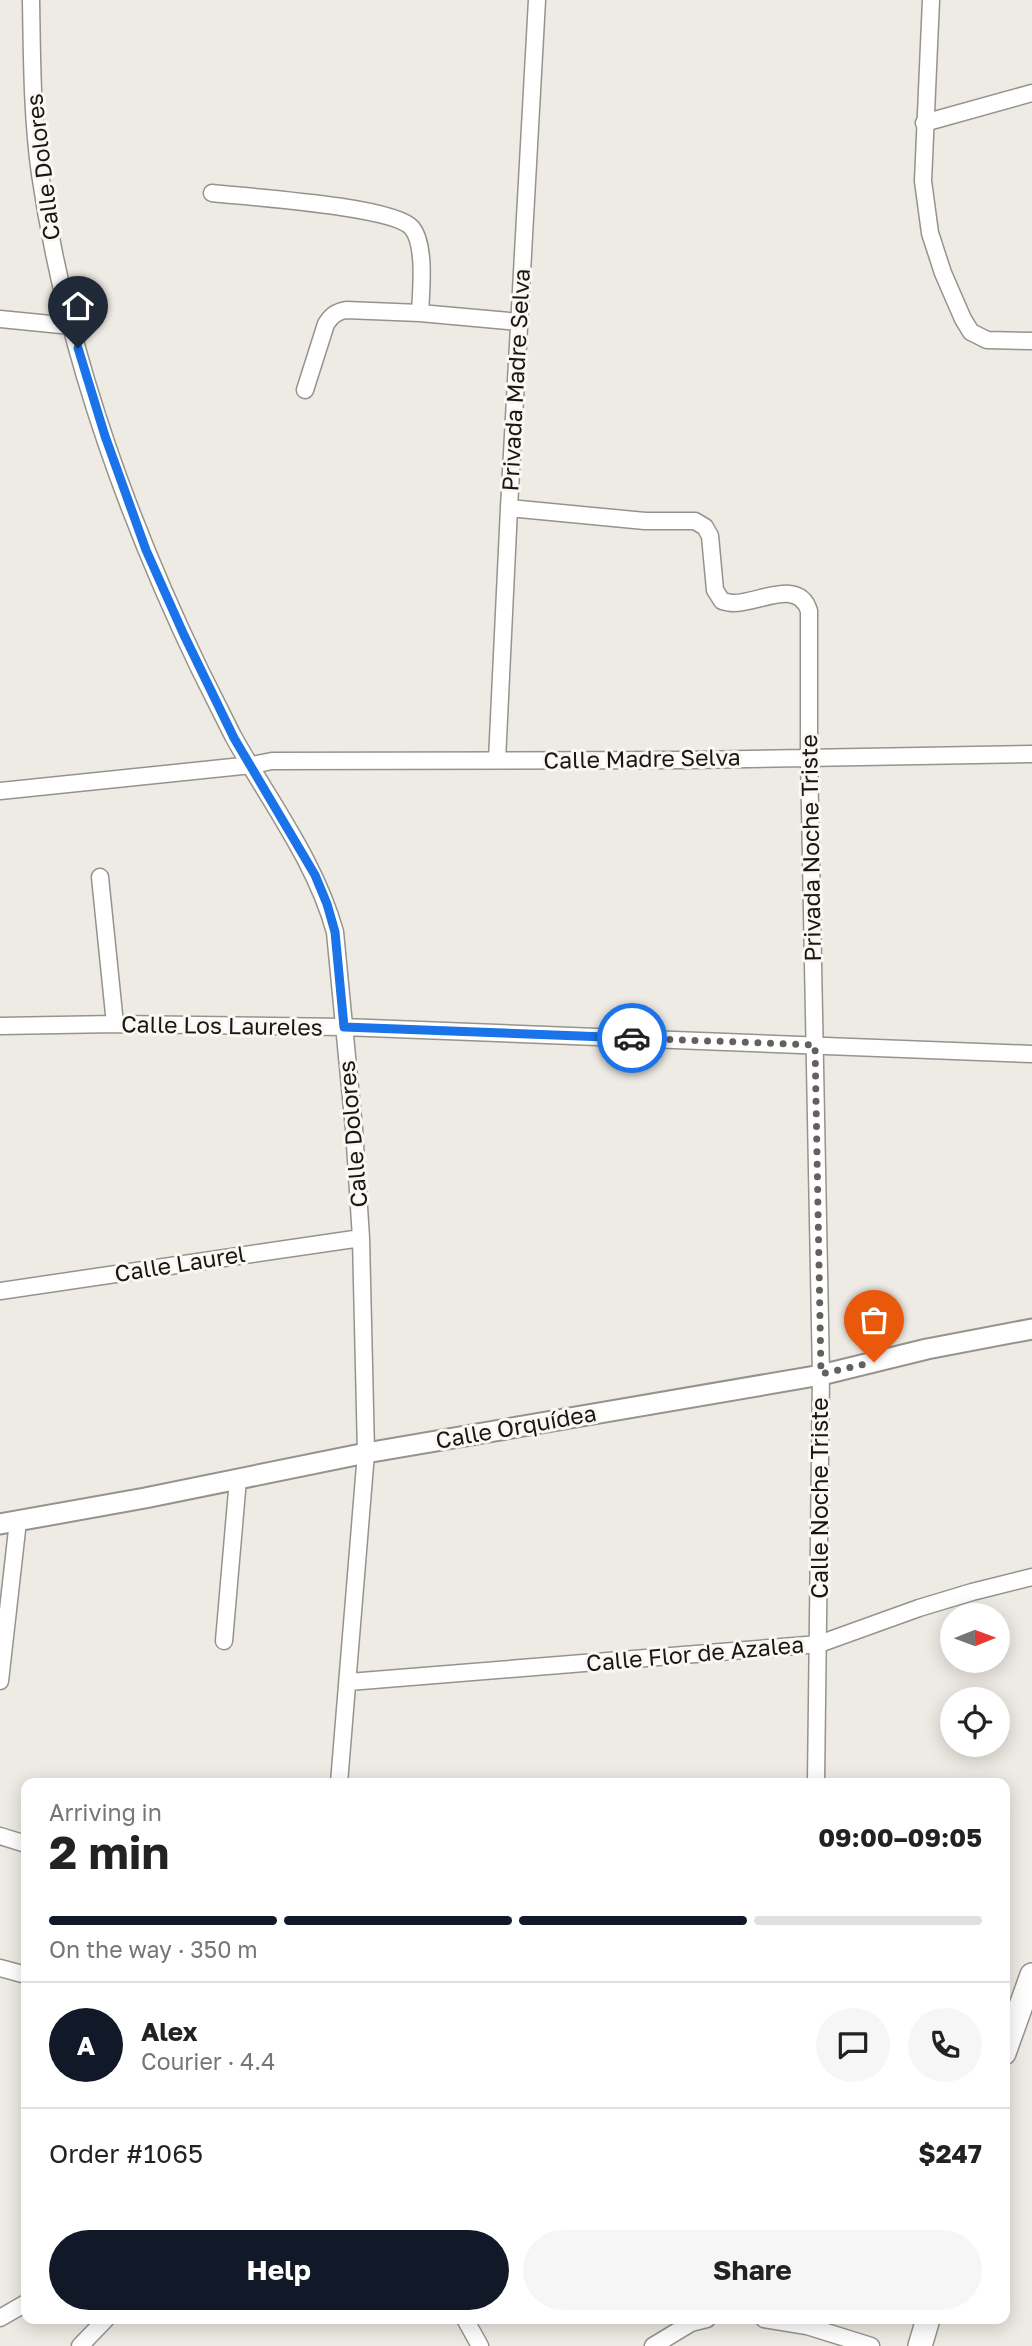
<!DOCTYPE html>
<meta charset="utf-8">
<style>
body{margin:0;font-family:"Golos Text",sans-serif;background:#f6f6f6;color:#222;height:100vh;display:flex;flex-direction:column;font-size:26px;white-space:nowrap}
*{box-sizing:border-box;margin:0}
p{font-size:23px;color:#767676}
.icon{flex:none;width:38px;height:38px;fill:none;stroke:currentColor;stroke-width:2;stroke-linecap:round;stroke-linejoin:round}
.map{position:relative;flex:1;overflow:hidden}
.drawer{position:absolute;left:21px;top:1778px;width:989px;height:546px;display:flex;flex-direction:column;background:#fff;border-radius:14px;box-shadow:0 4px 18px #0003}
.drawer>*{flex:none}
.needle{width:46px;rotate:89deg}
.buttons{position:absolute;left:940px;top:1603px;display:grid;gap:14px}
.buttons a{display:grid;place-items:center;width:70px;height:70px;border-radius:50%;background:#fff;box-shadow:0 4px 18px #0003;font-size:35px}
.pin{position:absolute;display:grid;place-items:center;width:60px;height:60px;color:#fff;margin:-72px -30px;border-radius:50% 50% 50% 0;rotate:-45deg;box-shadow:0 0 7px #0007}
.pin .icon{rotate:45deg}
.courier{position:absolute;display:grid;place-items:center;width:70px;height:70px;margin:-35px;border:5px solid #1a73e8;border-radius:50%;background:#fff;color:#222;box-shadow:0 2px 9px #0007}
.headline em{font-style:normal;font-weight:700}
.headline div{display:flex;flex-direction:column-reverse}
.headline{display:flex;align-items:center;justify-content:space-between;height:119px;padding:0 28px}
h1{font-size:46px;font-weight:700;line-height:52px}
.bar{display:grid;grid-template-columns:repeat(4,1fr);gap:10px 7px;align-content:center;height:84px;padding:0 28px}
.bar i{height:9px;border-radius:5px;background:#e0e0e0}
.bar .active{background:#111827}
.bar p{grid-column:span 4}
.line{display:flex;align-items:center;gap:18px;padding:0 28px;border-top:2px solid #e0e0e0}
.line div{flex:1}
.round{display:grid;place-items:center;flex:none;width:74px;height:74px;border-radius:37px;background:#f6f6f6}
.primary-button{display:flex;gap:14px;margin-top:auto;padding:14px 28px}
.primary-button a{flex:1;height:80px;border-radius:42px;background:#111827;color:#fff;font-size:28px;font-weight:700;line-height:80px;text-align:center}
.primary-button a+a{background:#f6f6f6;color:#222}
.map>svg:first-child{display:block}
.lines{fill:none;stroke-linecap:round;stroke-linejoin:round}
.minor-casing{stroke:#96938d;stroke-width:19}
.tertiary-casing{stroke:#96938d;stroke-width:23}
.secondary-casing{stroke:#96938d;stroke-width:26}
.minor{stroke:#fff;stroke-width:16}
.tertiary{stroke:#fff;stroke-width:19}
.secondary{stroke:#fff;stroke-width:23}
.done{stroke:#63615d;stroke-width:7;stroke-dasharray:0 12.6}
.route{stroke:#1a73e8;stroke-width:9}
.labels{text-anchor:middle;stroke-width:6;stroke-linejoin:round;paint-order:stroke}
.street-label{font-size:23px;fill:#181715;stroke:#fbf7f2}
</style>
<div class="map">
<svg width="1032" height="2346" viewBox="0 0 1032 2346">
<rect width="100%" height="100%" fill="#eeeae4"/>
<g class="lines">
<defs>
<path id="minor" d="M31 0C32 58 32 117 40 174 65 346 125 514 200 670 211 692 222 714 233 736 269 801 315 860 335 932L354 1129 361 1238 366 1453 339 1783
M931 0 923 181 930 233 943 273 963 319 971 332 987 340 1032 341
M924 123 1032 93
M212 193C247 197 394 206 412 228 426 245 421 292 420 313
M0 319 71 326
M305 390 326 324C332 315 336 312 346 310L420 313 520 322
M509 508 645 521H695L705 527 710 536 715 590 722 601C726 602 730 603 733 603 757 604 799 577 809 611V756L821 1375 816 1783
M497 760 509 508 537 0
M0 791 252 765 272 761 690 760 1032 754
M100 877 115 1024
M0 1026 115 1024 344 1027 1032 1054
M0 1291 361 1238
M224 1641 238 1479
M0 1681 18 1521
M349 1682 819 1644 919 1608 972 1592 1032 1577
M0 1836 26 1844
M0 1968 26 1975
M0 2318 26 2303
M465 2319 480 2346
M764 2319 807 2326 871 2346
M80 2346 106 2319
M653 2346 691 2323 707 2319"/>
<path id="tertiary" d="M0 1524 145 1498 366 1453 821 1375 927 1349 1032 1329"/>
<path id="secondary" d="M1004 2053 1032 1975
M920 2346 928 2319"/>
</defs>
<use href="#minor" class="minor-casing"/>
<use href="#tertiary" class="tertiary-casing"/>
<use href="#secondary" class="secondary-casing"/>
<use href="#minor" class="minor"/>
<use href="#tertiary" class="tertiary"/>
<use href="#secondary" class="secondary"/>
</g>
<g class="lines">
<path class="done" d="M632 1038 815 1045 821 1374 874 1362"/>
<path class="route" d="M78 348 105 436 146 550 184 635 234 738 315 875 327 904 335 932 344 1027 632 1038"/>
</g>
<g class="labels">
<g class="street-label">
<text transform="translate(43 167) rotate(-97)" y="8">Calle Dolores</text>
<text transform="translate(516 380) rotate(-87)" y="8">Privada Madre Selva</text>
<text transform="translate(642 759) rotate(-1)" y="8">Calle Madre Selva</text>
<text transform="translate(811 848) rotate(-91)" y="8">Privada Noche Triste</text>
<text transform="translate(222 1026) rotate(1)" y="8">Calle Los Laureles</text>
<text transform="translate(353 1134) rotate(-95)" y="8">Calle Dolores</text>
<text transform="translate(180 1264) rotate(-9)" y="8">Calle Laurel</text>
<text transform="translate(516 1427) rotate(-10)" y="8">Calle Orquídea</text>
<text transform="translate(820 1498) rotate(-90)" y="8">Calle Noche Triste</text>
<text transform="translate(695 1654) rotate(-5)" y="8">Calle Flor de Azalea</text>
</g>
</g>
</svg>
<div class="buttons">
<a><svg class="needle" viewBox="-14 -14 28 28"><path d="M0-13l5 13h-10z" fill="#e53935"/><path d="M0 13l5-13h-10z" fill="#767676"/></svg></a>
<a><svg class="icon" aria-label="locate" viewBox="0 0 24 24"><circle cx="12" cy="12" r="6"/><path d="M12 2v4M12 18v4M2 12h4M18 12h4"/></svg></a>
</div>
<div class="pin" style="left:874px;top:1362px;background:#ea580c"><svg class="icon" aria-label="bag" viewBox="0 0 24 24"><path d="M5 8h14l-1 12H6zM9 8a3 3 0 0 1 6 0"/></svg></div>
<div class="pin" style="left:78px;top:348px;background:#1f2937"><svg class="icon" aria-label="home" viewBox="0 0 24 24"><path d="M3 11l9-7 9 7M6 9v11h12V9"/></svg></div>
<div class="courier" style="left:632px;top:1038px"><svg class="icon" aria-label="car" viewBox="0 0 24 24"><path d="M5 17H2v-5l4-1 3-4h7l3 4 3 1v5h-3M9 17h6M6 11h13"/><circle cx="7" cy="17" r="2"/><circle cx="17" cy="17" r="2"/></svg></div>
<section class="drawer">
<div class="headline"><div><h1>2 min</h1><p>Arriving in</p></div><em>09:00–09:05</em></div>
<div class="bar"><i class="active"></i><i class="active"></i><i class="active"></i><i></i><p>On the way · 350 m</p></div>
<div class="line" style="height:126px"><b class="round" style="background:#111827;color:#fff">A</b><div><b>Alex</b><p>Courier · 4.4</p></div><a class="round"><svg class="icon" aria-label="chat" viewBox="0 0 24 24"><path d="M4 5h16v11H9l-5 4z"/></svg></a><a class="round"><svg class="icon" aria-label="phone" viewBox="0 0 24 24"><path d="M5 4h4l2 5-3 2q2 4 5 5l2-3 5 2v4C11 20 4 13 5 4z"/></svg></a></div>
<div class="line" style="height:91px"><div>Order #1065</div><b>$247</b></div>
<div class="primary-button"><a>Help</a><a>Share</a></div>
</section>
</div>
